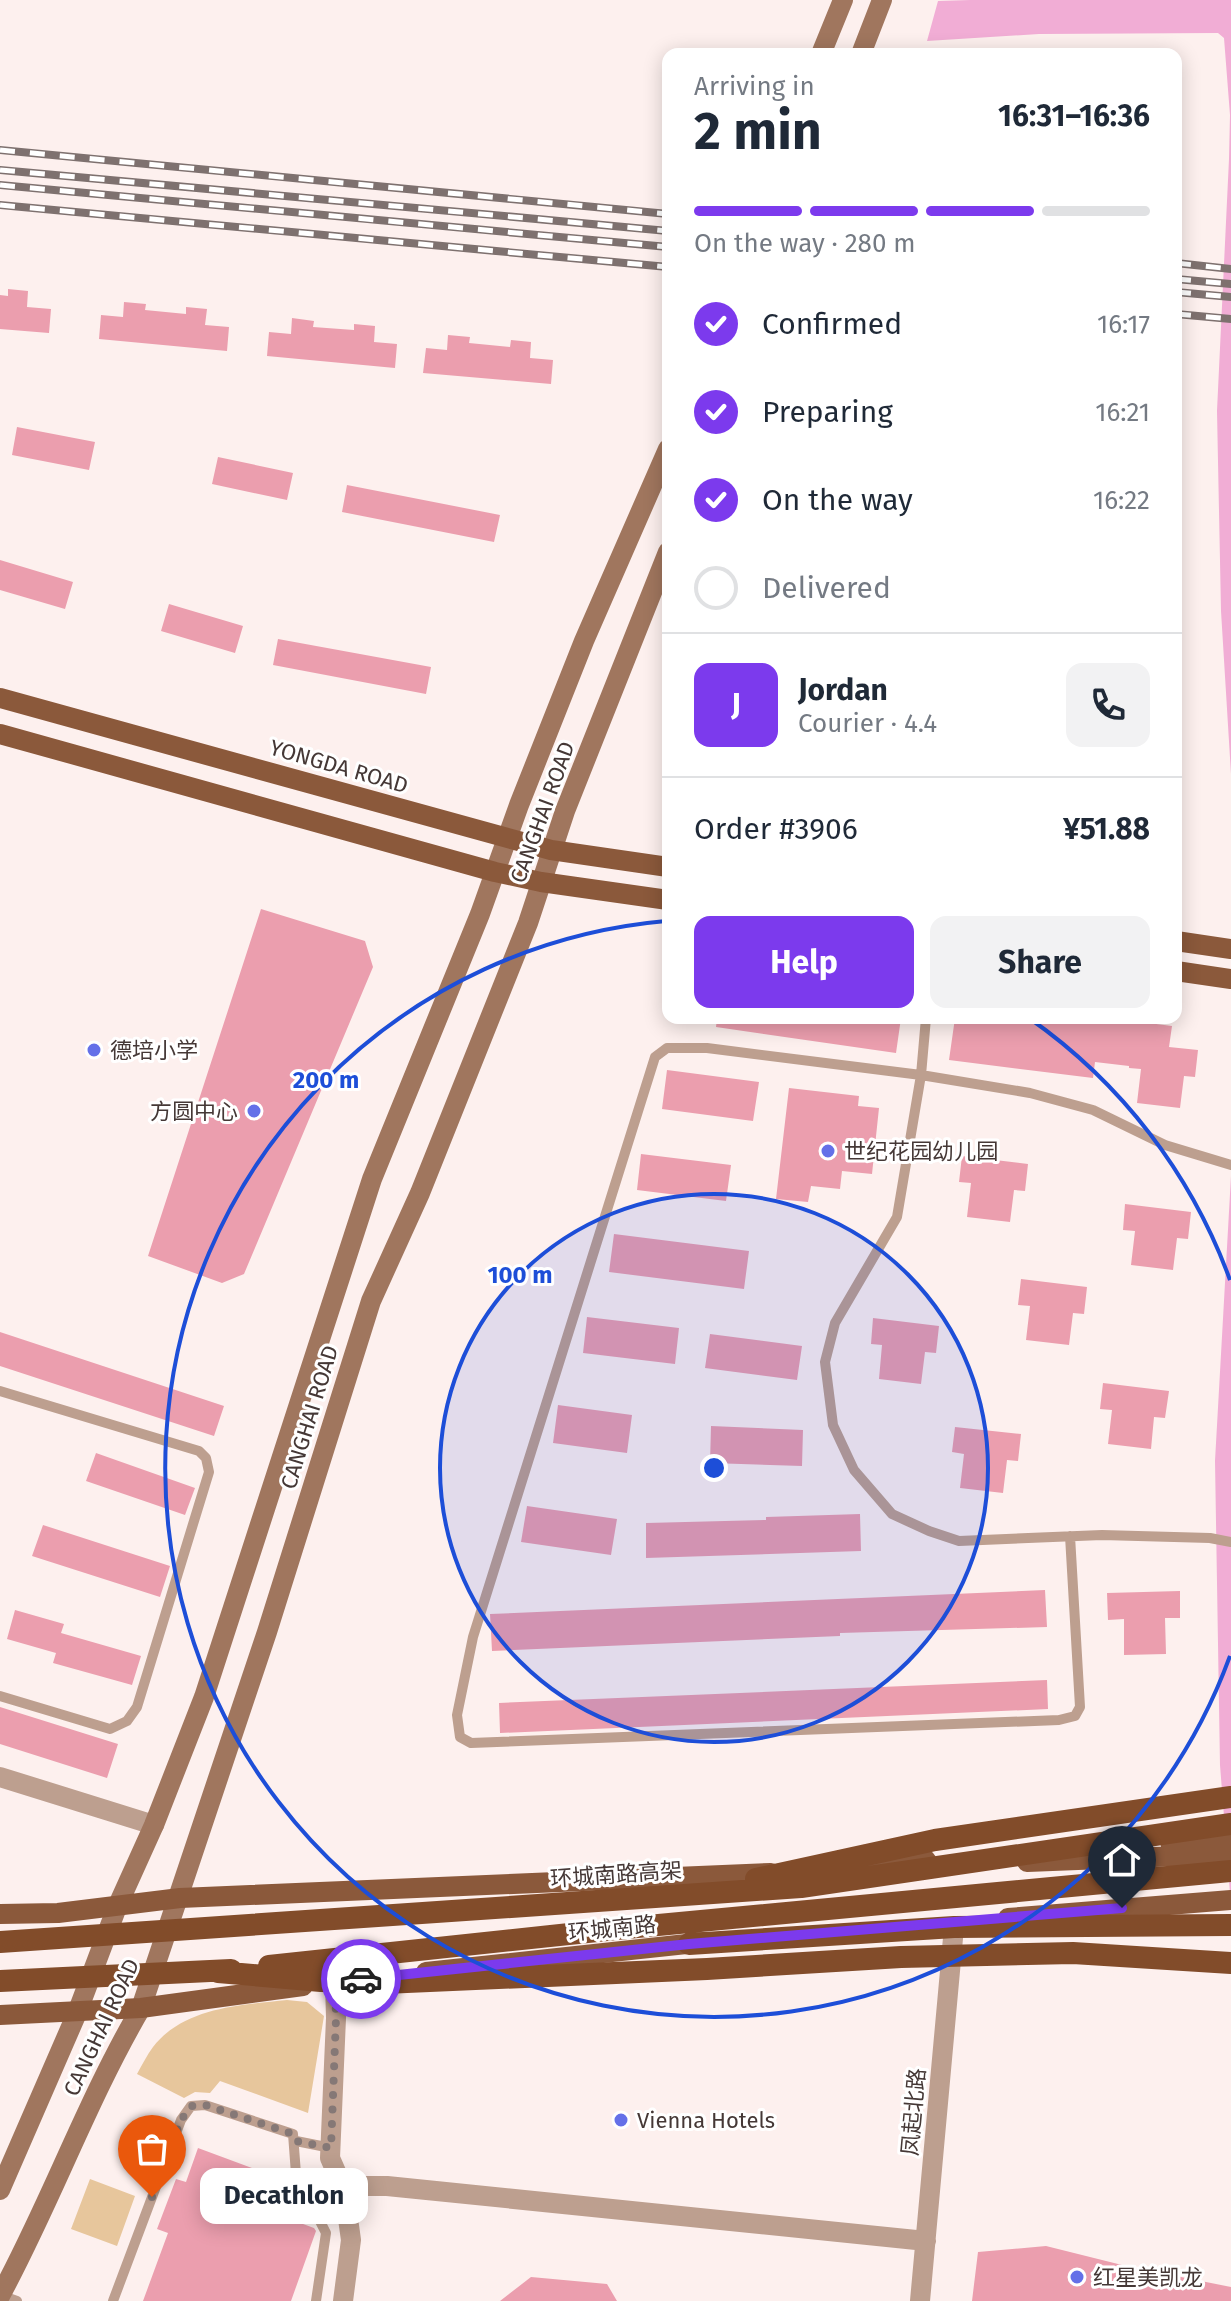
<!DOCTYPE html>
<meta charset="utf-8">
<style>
body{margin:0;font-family:"Fira Sans","Noto Sans SC",sans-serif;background:#f2f2f3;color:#1f2937;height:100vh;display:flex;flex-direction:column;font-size:30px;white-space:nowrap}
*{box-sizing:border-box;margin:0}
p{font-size:26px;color:#747a83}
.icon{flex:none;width:44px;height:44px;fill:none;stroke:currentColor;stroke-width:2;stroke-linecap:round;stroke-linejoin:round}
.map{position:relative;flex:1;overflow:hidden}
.side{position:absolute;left:662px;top:48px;width:520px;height:976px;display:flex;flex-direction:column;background:#fff;border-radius:16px;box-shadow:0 4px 20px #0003}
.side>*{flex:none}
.pin{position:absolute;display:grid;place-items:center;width:68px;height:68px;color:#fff;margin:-82px -34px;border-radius:50% 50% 50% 0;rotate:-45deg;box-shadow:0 0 8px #0007}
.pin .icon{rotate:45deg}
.courier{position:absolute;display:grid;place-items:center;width:80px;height:80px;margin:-40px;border:6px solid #7c3aed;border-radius:50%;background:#fff;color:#222;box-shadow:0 2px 10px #0007}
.bubble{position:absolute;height:56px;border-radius:16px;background:#fff;box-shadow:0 4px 20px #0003;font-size:26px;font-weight:700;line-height:56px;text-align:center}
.head em{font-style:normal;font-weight:700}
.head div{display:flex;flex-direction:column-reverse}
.head{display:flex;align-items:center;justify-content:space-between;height:136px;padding:0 32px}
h1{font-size:52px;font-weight:700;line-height:60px}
.bar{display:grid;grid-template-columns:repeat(4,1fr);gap:12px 8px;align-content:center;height:96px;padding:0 32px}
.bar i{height:10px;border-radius:6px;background:#e0e1e3}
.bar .selected{background:#7c3aed}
.bar p{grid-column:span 4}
.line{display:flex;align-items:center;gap:20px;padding:0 32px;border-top:2px solid #e0e1e3}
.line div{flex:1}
.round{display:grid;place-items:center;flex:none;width:84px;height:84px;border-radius:16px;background:#f2f2f3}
ol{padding:0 32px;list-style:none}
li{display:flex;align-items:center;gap:24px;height:88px}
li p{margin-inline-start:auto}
li .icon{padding:8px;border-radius:50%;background:#7c3aed;color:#fff;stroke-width:4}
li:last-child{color:#747a83}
li i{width:44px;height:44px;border:4px solid #e0e1e3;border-radius:50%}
.cta{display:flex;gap:16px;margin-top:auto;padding:16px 32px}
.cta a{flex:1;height:92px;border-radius:16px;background:#7c3aed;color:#fff;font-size:32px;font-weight:700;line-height:92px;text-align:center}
.cta a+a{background:#f2f2f3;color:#1f2937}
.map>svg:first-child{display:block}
.green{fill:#e7c69c}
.water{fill:#f1add5}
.building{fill:#eb9eae}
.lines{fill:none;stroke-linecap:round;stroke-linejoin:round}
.service{stroke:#bd9f8f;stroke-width:10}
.minor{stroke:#bd9f8f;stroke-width:20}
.secondary{stroke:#a0765e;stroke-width:20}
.primary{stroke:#8b593b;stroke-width:20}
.trunk{stroke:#824c2a;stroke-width:22}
.rail-casing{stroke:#7e716f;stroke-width:8}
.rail{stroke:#fff;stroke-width:5;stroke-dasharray:15;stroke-linecap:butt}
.trunk-bridge{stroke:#824c2a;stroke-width:22}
.done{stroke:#857876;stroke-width:8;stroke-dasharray:0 14.4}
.route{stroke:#7c3aed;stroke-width:10}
.ring{fill:none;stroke:#1d4ed8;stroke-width:4}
.poi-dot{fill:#6470e8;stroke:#fff;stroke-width:3}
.labels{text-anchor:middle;stroke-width:6;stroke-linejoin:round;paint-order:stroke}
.street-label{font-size:22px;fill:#453836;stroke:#fff}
.poi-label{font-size:22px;fill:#453836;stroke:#fff;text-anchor:start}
.centre{fill:#1d4ed8;stroke:#fff;stroke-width:4}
.ring-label{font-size:24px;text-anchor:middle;font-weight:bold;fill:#1d4ed8;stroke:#fff;stroke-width:6;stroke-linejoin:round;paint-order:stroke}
</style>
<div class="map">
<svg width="1231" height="2301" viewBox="0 0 1231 2301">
<rect width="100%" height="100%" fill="#fdf0ee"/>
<path class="green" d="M287 2000 307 2002 324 2016 308 2113 220 2081 210 2093 195 2092 184 2098 137 2074C142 2065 147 2055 153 2047 184 2007 241 2005 287 2000Z
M90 2179 135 2196 117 2246 71 2229Z"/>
<path class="water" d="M970 0H1231V774L1221 611 1217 411 1229 159 1230 115 1224 38 1218 33 1039 34 927 41 938 1Z
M1231 1176V1906L1220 1765 1215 1461Z"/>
<path class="building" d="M8 289 28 291 27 307 51 309 49 333 0 329V295L8 296Z
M124 302 146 304 145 310 186 314V307L207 309 205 325 229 327 227 351 99 339 101 315 123 317Z
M292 318 314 321 313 327 354 330V324L375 326 374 342 397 344 395 368 267 356 269 332 291 334Z
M448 335 470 337 469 343 510 347 511 340 531 342 530 358 553 360 551 384 423 373 426 348 447 350Z
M17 427 95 442 89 470 12 455Z
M218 457 293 473 287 500 212 484Z
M347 485 500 515 494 542 342 512Z
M0 560 73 582 65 609 0 590Z
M169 604 243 626 235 653 161 631Z
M278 639 431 667 426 694 273 665Z
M261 909 365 941 373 967 244 1274 222 1283 148 1256Z
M717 1018H901L896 1053 716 1027Z
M955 1018H1109L1172 1026 1169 1047 1198 1050 1195 1077 1184 1076 1180 1108 1137 1103 1141 1069 1129 1068V1066L1095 1062 1093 1078 949 1060Z
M667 1070 759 1082 753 1121 662 1109Z
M789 1088 859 1096 858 1106 879 1108 872 1174 842 1171 840 1189 811 1186 808 1202 776 1199Z
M641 1154 731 1165 726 1201 637 1190Z
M962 1156 1028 1164 1025 1191 1014 1190 1010 1222 967 1217 971 1183 959 1182Z
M1125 1204 1191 1212 1188 1239 1177 1238 1173 1270 1131 1265 1135 1231 1123 1230Z
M614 1234 749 1251 744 1289 609 1272Z
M1021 1279 1087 1287 1084 1314 1073 1313 1069 1345 1026 1340 1030 1306 1018 1305Z
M587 1317 679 1328 675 1364 583 1353Z
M873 1318 939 1326 936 1353 925 1352 921 1384 879 1379 882 1345 871 1344Z
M0 1332 224 1406 214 1436 0 1366Z
M710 1334 802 1346 797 1380 705 1368Z
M1103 1383 1169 1391 1165 1418 1154 1417 1151 1449 1108 1444 1112 1410 1100 1409Z
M558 1405 632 1415 627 1453 553 1443Z
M711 1426 803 1430 802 1466 710 1463Z
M955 1427 1021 1434 1018 1461 1007 1460 1003 1493 960 1488 964 1454 952 1452Z
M96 1453 195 1488 185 1515 86 1481Z
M527 1506 617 1519 611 1555 521 1542Z
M860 1514 861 1551 646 1558V1523L766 1520V1517Z
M43 1525 170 1566 160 1597 32 1556Z
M1045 1590 1047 1627 840 1633V1636L492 1651 490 1614Z
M1180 1591V1618H1165L1166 1654 1124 1655V1619L1108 1620 1107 1593Z
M15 1610 64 1624 61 1633 141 1656 132 1685 53 1663 56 1653 7 1639Z
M1047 1680 1048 1709 500 1733 499 1703Z
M0 1707 118 1744 107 1778 0 1744Z
M198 2148 263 2172 251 2205 314 2228 316 2231 291 2301H143L168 2233 157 2229 176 2179 186 2182Z
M1046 2246 1126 2266 1231 2287V2301H972L978 2252Z
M531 2277 607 2284 617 2301H500Z"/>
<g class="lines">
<path class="service" d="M926 1018 921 1075 897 1217 835 1323 825 1362 833 1425 854 1470 892 1514 929 1531 959 1541 1102 1535 1210 1538 1231 1542
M0 1391 199 1451 206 1458 209 1472 137 1707 127 1721 110 1729 0 1696
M1070 1536 1080 1707 1075 1716 1059 1720 471 1743 460 1737 457 1715 473 1637 655 1057 667 1048H707L921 1075 1030 1093 1093 1110 1165 1145 1231 1165
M296 2141 331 2148
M0 2295 17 2301
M113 2301 181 2120 191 2106 205 2105 293 2134 296 2174 326 2233 316 2301"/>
<path class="minor" d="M0 1777 154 1825
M335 1982 336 2018 330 2158 344 2190 351 2240 343 2301
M344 2190 364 2186H387L926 2241
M920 2301 954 1927"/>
<path class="secondary" d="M821 54 843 0
M861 54 882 0
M0 2190 77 2013 117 1907 154 1825 204 1697 372 1179 480 914 519 805 584 641 668 449
M0 2296C51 2202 87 2100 141 2008L267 1632 371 1301 420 1193 528 923 565 811 668 552"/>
<path class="primary" d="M0 698 551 850 668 867
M0 734 495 872 541 882 668 900
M1176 941 1231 949
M1176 971 1231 979
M1170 1842 1231 1838
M1027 1862 1231 1854
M858 1864 926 1860
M0 1914 58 1913 180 1898 771 1873
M1008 1918 1231 1900
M426 1972 705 1942
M0 2015 141 2008 303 1986"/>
<path class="trunk" d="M616 1929 1231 1871
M689 1944 954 1927 1231 1925"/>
<defs>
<path id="rail" d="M0 150 668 214
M0 170 668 231
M0 185 668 247
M0 205 668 267
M1176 263 1231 269
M1176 279 1231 284
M1176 292 1231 297
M1176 314 1231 319"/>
</defs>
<use href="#rail" class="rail-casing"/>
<use href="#rail" class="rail"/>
<path class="trunk-bridge" d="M756 1879 935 1840 1231 1797
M0 1942 801 1887 1231 1824
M269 1966 616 1929
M218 1972 321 1981 384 1983 707 1969 901 1957 1073 1953 1231 1963
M0 1981 231 1970"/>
</g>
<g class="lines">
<path class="done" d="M152 2197 181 2120 191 2106 205 2105 293 2134 296 2141 331 2148 336 2018 335 1982 361 1979"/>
<path class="route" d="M361 1979 689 1944 1122 1908"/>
</g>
<circle cx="714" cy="1468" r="274" fill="#1d4ed8" fill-opacity=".12"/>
<g class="ring">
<circle cx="714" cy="1468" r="274"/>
<path d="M1230 1656A549 549 0 1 1 666 921M1029 1018A549 549 0 0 1 1230 1280"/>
</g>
<g class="poi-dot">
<circle cx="94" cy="1050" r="8"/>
<circle cx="254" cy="1111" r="8"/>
<circle cx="828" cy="1151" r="8"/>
<circle cx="621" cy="2120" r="8"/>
<circle cx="1077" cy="2277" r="8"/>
</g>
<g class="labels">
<g class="street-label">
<text transform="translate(339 766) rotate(16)" y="8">YONGDA ROAD</text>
<text transform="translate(542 812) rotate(-70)" y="8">CANGHAI ROAD</text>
<text transform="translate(309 1417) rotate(-73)" y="8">CANGHAI ROAD</text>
<text transform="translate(616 1874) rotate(-4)" y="8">环城南路高架</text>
<text transform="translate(612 1928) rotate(-6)" y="8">环城南路</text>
<text transform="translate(101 2027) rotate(-65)" y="8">CANGHAI ROAD</text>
<text transform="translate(913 2112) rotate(-85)" y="8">凤起北路</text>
</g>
<g class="poi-label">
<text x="110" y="1058">德培小学</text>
<text x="238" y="1119" text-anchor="end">方圆中心</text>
<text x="844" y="1159">世纪花园幼儿园</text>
<text x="637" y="2128">Vienna Hotels</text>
<text x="1093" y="2285">红星美凯龙</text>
</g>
</g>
<circle cx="714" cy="1468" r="12" class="centre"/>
<g class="ring-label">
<text x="326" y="1088">200 m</text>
<text x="520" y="1283">100 m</text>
</g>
</svg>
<div class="pin" style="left:152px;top:2197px;background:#ea580c"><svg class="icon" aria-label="bag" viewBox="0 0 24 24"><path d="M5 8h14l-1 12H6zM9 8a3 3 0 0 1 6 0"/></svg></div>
<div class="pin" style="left:1122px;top:1908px;background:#1f2937"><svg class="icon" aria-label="home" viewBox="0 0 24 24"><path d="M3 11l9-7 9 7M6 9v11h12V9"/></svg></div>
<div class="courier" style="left:361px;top:1979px"><svg class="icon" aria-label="car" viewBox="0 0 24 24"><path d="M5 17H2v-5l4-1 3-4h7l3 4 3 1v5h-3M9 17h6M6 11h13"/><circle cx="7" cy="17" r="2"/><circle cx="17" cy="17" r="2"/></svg></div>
<div class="bubble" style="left:200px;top:2168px;width:168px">Decathlon</div>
<section class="side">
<div class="head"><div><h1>2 min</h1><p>Arriving in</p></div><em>16:31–16:36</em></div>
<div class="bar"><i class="selected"></i><i class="selected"></i><i class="selected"></i><i></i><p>On the way · 280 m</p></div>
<ol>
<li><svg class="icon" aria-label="check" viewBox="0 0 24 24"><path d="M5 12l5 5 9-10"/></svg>Confirmed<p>16:17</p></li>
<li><svg class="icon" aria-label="check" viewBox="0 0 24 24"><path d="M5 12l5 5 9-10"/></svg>Preparing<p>16:21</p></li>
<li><svg class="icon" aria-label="check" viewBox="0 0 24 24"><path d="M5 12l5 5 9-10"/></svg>On the way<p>16:22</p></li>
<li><i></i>Delivered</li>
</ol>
<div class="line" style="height:144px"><b class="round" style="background:#7c3aed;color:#fff">J</b><div><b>Jordan</b><p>Courier · 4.4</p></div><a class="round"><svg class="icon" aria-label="phone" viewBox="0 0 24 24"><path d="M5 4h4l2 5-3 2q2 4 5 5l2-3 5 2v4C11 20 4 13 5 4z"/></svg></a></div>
<div class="line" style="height:104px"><div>Order #3906</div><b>¥51.88</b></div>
<div class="cta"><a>Help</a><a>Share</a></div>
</section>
</div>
